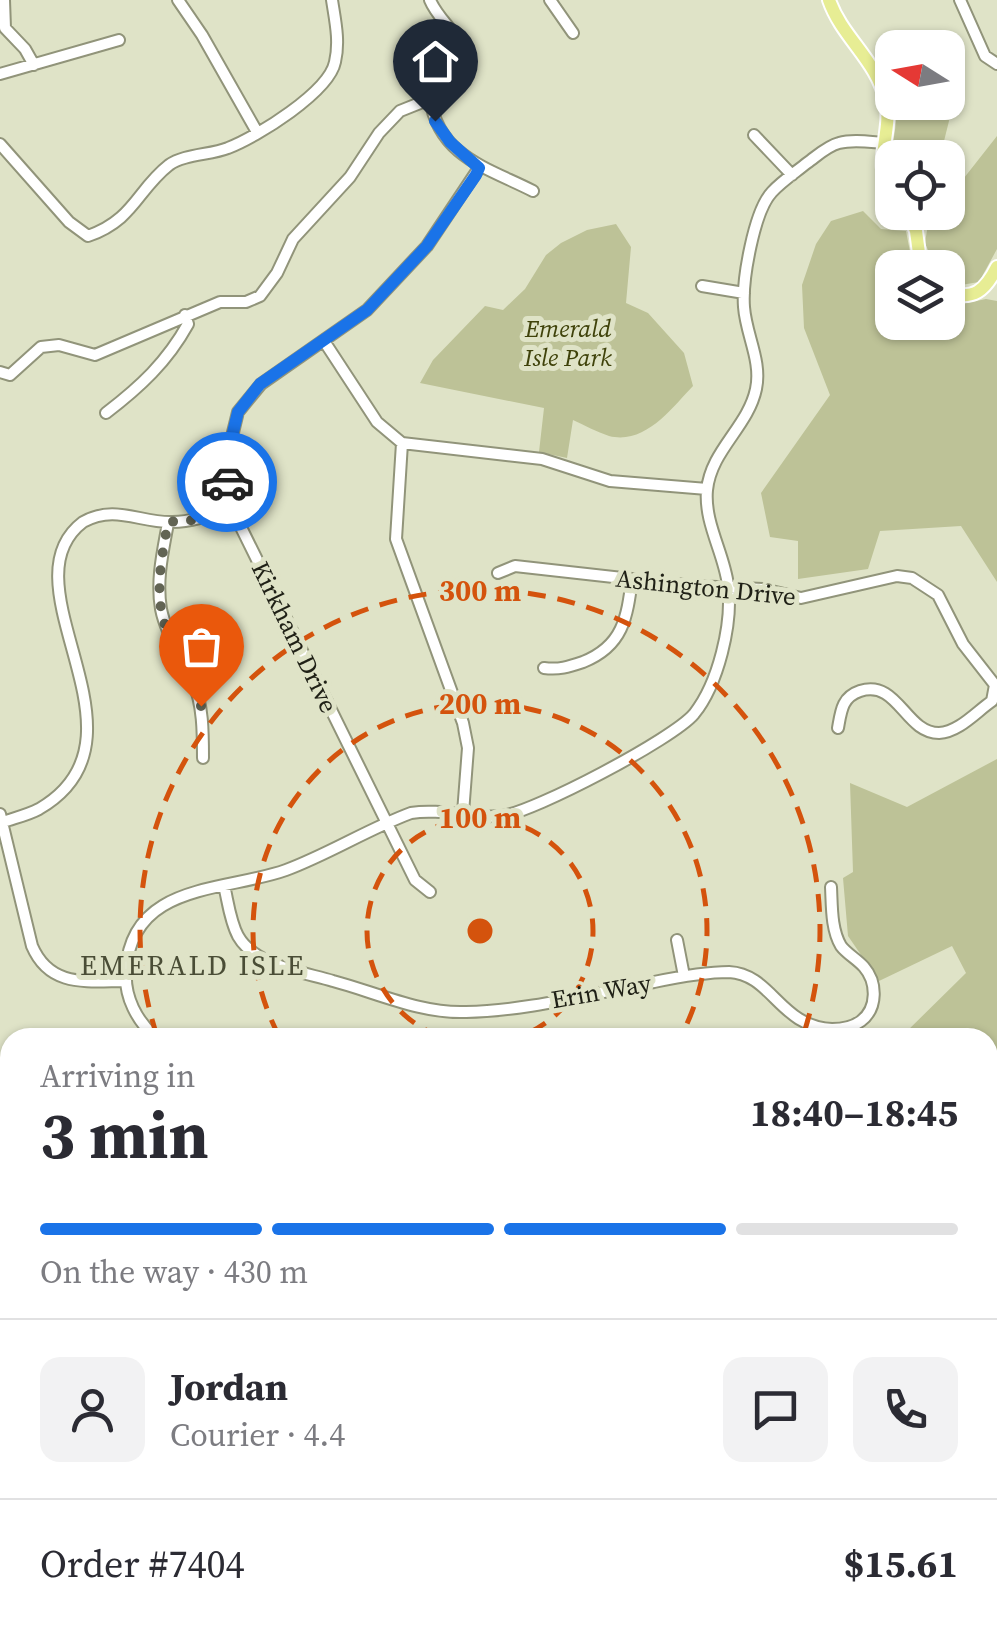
<!DOCTYPE html>
<meta charset="utf-8">
<style>
body{margin:0;font-family:"Source Serif 4",serif;background:#f2f2f3;color:#2b2b33;height:100vh;display:flex;flex-direction:column;font-size:38px;white-space:nowrap}
*{box-sizing:border-box;margin:0}
p{font-size:32px;color:#7c7c81}
.icon{flex:none;width:55px;height:55px;fill:none;stroke:currentColor;stroke-width:2;stroke-linecap:round;stroke-linejoin:round}
.map{position:relative;flex:1;overflow:hidden}
.side{position:absolute;left:0px;top:1028px;width:998px;height:622px;display:flex;flex-direction:column;background:#fff;border-radius:30px 30px 0 0;box-shadow:0 2px 8px #0004}
.side>*{flex:none}
.needle{width:65px;rotate:281deg}
.tools{position:absolute;left:875px;top:30px;display:grid;gap:20px}
.tools a{display:grid;place-items:center;width:90px;height:90px;border-radius:20px;background:#fff;box-shadow:0 2px 8px #0004;font-size:50px}
.pin{position:absolute;display:grid;place-items:center;width:85px;height:85px;color:#fff;margin:-102px -42px;border-radius:50% 50% 50% 0;rotate:-45deg;box-shadow:0 0 10px #0007}
.pin .icon{rotate:45deg}
.courier{position:absolute;display:grid;place-items:center;width:100px;height:100px;margin:-50px;border:8px solid #1a73e8;border-radius:50%;background:#fff;color:#222;box-shadow:0 2px 12px #0007}
.overview em{font-style:normal;font-weight:700}
.overview div{display:flex;flex-direction:column-reverse}
.overview{display:flex;align-items:center;justify-content:space-between;height:170px;padding:0 40px}
h1{font-size:65px;font-weight:700;line-height:75px}
.bar{display:grid;grid-template-columns:repeat(4,1fr);gap:15px 10px;align-content:center;height:120px;padding:0 40px}
.bar i{height:12px;border-radius:8px;background:#e1e1e2}
.bar .current{background:#1a73e8}
.bar p{grid-column:span 4}
.line{display:flex;align-items:center;gap:25px;padding:0 40px;border-top:2px solid #e1e1e2}
.line div{flex:1}
.round{display:grid;place-items:center;flex:none;width:105px;height:105px;border-radius:20px;background:#f2f2f3}
.map>svg:first-child{display:block}
.green{fill:#bdc297}
.lines{fill:none;stroke-linecap:round;stroke-linejoin:round}
.stream{stroke:#999f58;stroke-width:2.5}
.minor-casing{stroke:#91947a;stroke-width:14}
.major-casing{stroke:#fff;stroke-width:16}
.minor{stroke:#fff;stroke-width:10}
.major{stroke:#e7ed94;stroke-width:12}
.done{stroke:#626454;stroke-width:10;stroke-dasharray:0 18}
.route{stroke:#1a73e8;stroke-width:12}
.ring{fill:none;stroke:#d4530d;stroke-width:5;stroke-dasharray:18 12}
.labels{text-anchor:middle;stroke-width:10;stroke-linejoin:round;paint-order:stroke}
.park-label{font-size:25px;font-style:italic;fill:#3f420a;stroke:#dfe3c7}
.street-label{font-size:25px;fill:#1f2016;stroke:#dfe3c7}
.neighbourhood-label{font-size:28px;letter-spacing:2.5px;fill:#4a4d36;stroke:#dfe3c7}
.centre{fill:#d4530d;stroke:#dfe3c7;stroke-width:5}
.ring-label{font-size:30px;text-anchor:middle;font-weight:bold;fill:#d4530d;stroke:#dfe3c7;stroke-width:10;stroke-linejoin:round;paint-order:stroke}
</style>
<div class="map">
<svg width="997" height="1648" viewBox="0 0 997 1648">
<rect width="100%" height="100%" fill="#dfe3c7"/>
<path class="green" d="M894 103H943L950 117 940 157 892 158V165C890 143 900 124 894 103Z
M997 136V249L979 282 955 286 948 280V268L935 267 925 243 928 224 920 213 948 212V172L964 178Z
M863 211 881 229 906 231 913 267 892 268V322H948V304L952 306 986 299 997 301V582L961 526 880 531 868 569 798 579V541L770 537 761 493 830 395 804 328 802 285 816 244 831 221Z
M616 224 631 247 626 303 648 313 684 353 693 386C671 409 645 445 609 436 597 432 584 425 573 420L567 458 539 452 544 408 420 383 433 360 485 306 503 310 525 289 546 255 561 243 587 230Z
M997 759V1517L988 1522V1038L901 1037 966 973 952 946 879 981 848 936 843 878 853 872 850 783 907 807Z
M10 1200V1640H934L943 1648H0V1203Z"/>
<g class="lines">
<path class="stream" d="M532 1640 536 1648
M516 1646 517 1648"/>
<defs>
<path id="minor" d="M4 0 5 28 25 49 34 65
M178 0 202 35 257 132
M550 0 573 33
M960 0 985 56 997 64
M0 74 119 40
M430 99C439 157 488 168 533 191
M754 135 792 175
M0 144 69 222 88 236C134 220 137 190 169 165 184 154 211 155 228 148 257 137 329 92 335 62 340 41 335 20 332 0
M702 286 744 293
M324 341 377 422 402 443 542 459 610 481 707 489
M0 372 10 375 41 347 59 345 95 355 220 302H246L260 296 277 273 293 239 350 177 379 133 400 111 430 99 452 77 461 45C452 28 437 17 430 0
M106 413C140 387 167 362 188 324L185 315
M402 443 396 539 463 723 468 748 463 813
M168 523C163 551 156 580 161 609 166 635 183 656 193 681 203 705 203 732 203 758
M498 573 515 566 694 586 763 589 801 598 897 576 912 578 938 595 963 644 995 685 992 701C976 712 959 732 939 733 905 733 898 679 860 691 842 697 841 711 838 728
M544 668C559 670 568 667 583 662 623 646 627 618 632 579
M0 814 32 946C50 988 87 981 126 981
M3 822C14 818 28 815 39 809 162 738 0 585 83 522 115 504 140 523 172 522 194 522 212 514 231 507
M224 885C228 902 230 921 238 936 255 966 303 972 333 981 375 992 421 1014 466 1012 528 1011 592 993 654 982 678 977 704 972 729 972 772 974 780 1027 832 1029 841 1029 853 1027 861 1021 878 1008 877 982 864 967 857 959 847 954 841 946 831 929 832 906 831 887
M430 892 415 880 231 507 224 469 238 412 261 384 367 310 427 246 479 168
M677 940 684 976
M156 1038C137 1021 124 997 126 971 131 882 225 892 286 870 329 854 368 829 411 813 442 808 471 819 502 816 534 812 673 739 694 714 718 684 733 624 728 585 724 553 704 523 707 490 711 450 748 427 756 389 762 361 746 335 744 307 742 280 754 211 772 192 782 181 796 172 807 163 817 156 827 146 839 143 853 139 870 142 884 143
M0 1150 10 1158
M988 1611 997 1608
M559 1640 562 1648"/>
<path id="major" d="M829 0C842 38 878 61 886 102 893 132 871 166 892 193
M908 212 916 231 921 268
M948 293C974 300 985 291 997 267"/>
</defs>
<use href="#minor" class="minor-casing"/>
<use href="#major" class="major-casing"/>
<use href="#minor" class="minor"/>
<use href="#major" class="major"/>
</g>
<g class="lines">
<path class="done" d="M201 706C193 677 175 653 165 625 154 591 162 557 168 522L194 520 231 507 227 482"/>
<path class="route" d="M227 482 224 469 238 412 260 384 367 310 427 246 476 175 479 168 450 142 435 121"/>
</g>
<g class="ring">
<path d="M441 1037A113 113 0 1 1 519 1037"/>
<path d="M279 1036A227 227 0 1 1 681 1036"/>
<path d="M157 1036A340 340 0 1 1 803 1036"/>
</g>
<g class="labels">
<g class="park-label">
<text x="568" y="337">Emerald<tspan x="568" dy="29">Isle Park</tspan></text>
</g>
<g class="street-label">
<text transform="translate(706 587) rotate(6)" y="9">Ashington Drive</text>
<text transform="translate(295 637) rotate(64)" y="9">Kirkham Drive</text>
<text transform="translate(601 991) rotate(-10)" y="9">Erin Way</text>
</g>
<g class="neighbourhood-label">
<text x="193" y="975">EMERALD ISLE</text>
</g>
</g>
<circle cx="480" cy="931" r="15" class="centre"/>
<g class="ring-label">
<text x="480" y="601">300 m</text>
<text x="480" y="714">200 m</text>
<text x="480" y="828">100 m</text>
</g>
</svg>
<div class="tools">
<a><svg class="needle" viewBox="-14 -14 28 28"><path d="M0-13l5 13h-10z" fill="#e53935"/><path d="M0 13l5-13h-10z" fill="#7c7c81"/></svg></a>
<a><svg class="icon" aria-label="locate" viewBox="0 0 24 24"><circle cx="12" cy="12" r="6"/><path d="M12 2v4M12 18v4M2 12h4M18 12h4"/></svg></a>
<a><svg class="icon" aria-label="layers" viewBox="0 0 24 24"><path d="M12 4l9 5-9 5-9-5zM3 14l9 5 9-5"/></svg></a>
</div>
<div class="pin" style="left:201px;top:706px;background:#ea580c"><svg class="icon" aria-label="bag" viewBox="0 0 24 24"><path d="M5 8h14l-1 12H6zM9 8a3 3 0 0 1 6 0"/></svg></div>
<div class="pin" style="left:435px;top:121px;background:#1f2937"><svg class="icon" aria-label="home" viewBox="0 0 24 24"><path d="M3 11l9-7 9 7M6 9v11h12V9"/></svg></div>
<div class="courier" style="left:227px;top:482px"><svg class="icon" aria-label="car" viewBox="0 0 24 24"><path d="M5 17H2v-5l4-1 3-4h7l3 4 3 1v5h-3M9 17h6M6 11h13"/><circle cx="7" cy="17" r="2"/><circle cx="17" cy="17" r="2"/></svg></div>
<section class="side">
<div class="overview"><div><h1>3 min</h1><p>Arriving in</p></div><em>18:40–18:45</em></div>
<div class="bar"><i class="current"></i><i class="current"></i><i class="current"></i><i></i><p>On the way · 430 m</p></div>
<div class="line" style="height:180px"><a class="round"><svg class="icon" aria-label="person" viewBox="0 0 24 24"><circle cx="12" cy="8" r="4"/><path d="M4 21q1-7 8-7t8 7"/></svg></a><div><b>Jordan</b><p>Courier · 4.4</p></div><a class="round"><svg class="icon" aria-label="chat" viewBox="0 0 24 24"><path d="M4 5h16v11H9l-5 4z"/></svg></a><a class="round"><svg class="icon" aria-label="phone" viewBox="0 0 24 24"><path d="M5 4h4l2 5-3 2q2 4 5 5l2-3 5 2v4C11 20 4 13 5 4z"/></svg></a></div>
<div class="line" style="height:130px"><div>Order #7404</div><b>$15.61</b></div>
</section>
</div>
